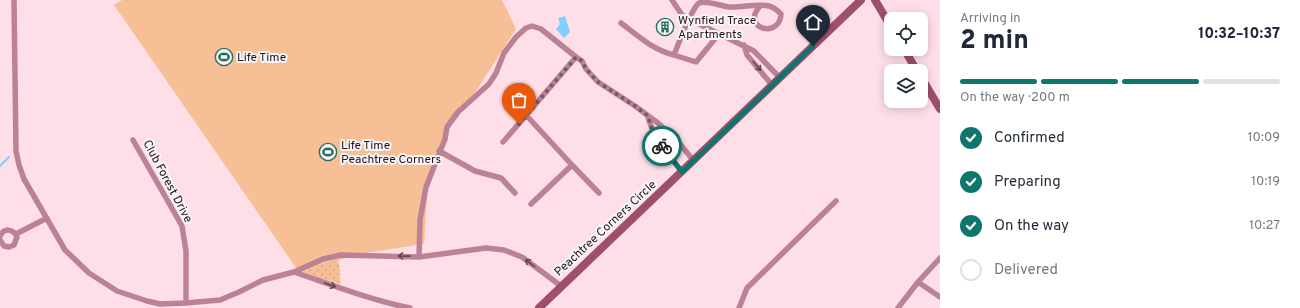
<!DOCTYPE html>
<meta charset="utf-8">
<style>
body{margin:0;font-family:Overpass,sans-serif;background:#f2f2f3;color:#1f2937;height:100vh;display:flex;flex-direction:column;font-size:15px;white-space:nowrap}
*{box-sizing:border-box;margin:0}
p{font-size:13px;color:#747a83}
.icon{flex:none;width:22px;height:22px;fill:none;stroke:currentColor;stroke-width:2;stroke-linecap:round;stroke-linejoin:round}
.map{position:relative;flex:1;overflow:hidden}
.drawer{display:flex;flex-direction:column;background:#fff;width:360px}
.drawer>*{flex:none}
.buttons{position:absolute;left:884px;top:12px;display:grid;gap:8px}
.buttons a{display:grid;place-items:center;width:44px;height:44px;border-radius:8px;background:#fff;box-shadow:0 2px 10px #0003;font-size:20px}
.pin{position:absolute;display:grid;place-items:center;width:34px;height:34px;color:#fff;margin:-41px -17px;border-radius:50% 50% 50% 0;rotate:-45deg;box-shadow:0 0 4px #0007}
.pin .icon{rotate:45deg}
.courier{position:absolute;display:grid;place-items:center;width:40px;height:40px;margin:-20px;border:3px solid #0f766e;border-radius:50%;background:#fff;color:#222;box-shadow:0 1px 5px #0007}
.headline em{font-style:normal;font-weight:800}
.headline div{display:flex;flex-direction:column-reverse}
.headline{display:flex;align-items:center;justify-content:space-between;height:68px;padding:0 20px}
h1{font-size:26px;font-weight:800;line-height:30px}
.bar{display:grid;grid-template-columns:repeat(4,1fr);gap:6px 4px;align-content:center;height:48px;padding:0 20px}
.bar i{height:5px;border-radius:3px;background:#e0e1e3}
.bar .current{background:#0f766e}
.bar p{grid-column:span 4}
ol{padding:0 20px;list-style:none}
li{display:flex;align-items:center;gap:12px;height:44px}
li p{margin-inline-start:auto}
li .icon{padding:4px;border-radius:50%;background:#0f766e;color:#fff;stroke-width:4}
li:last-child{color:#747a83}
li i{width:22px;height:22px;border:2px solid #e0e1e3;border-radius:50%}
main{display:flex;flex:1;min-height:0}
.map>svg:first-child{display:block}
.green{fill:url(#green-dots)}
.pitch{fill:#f6bf96}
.water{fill:#83cefe}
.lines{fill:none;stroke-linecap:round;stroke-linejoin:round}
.stream{stroke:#83cefe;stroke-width:2}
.street{stroke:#ba8294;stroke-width:5.5}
.secondary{stroke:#9d4f6c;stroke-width:8}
.oneway{stroke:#6b4451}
.done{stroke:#755963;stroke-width:4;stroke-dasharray:0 7.2}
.route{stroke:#0f766e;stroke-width:5}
.labels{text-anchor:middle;stroke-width:4;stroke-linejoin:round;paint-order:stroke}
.poi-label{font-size:12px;fill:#2b111b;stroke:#f6f6f6;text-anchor:start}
.street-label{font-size:12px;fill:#2b111b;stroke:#f6f6f6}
</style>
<main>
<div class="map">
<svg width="940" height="308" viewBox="0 0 940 308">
<defs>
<pattern id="green-dots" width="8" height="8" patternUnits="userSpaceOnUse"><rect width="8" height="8" fill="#f6bf96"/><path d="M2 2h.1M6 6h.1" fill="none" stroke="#d3a381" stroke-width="1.8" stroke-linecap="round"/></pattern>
</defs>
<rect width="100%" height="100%" fill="#fedfe8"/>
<path class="green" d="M337 259C341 266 339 276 341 284L305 274 302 271Z"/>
<path class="pitch" d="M122 0H502L516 29 469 102 451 124 428 180 424 244 359 254 299 272 114 5Z"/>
<path class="water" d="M565 16 570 32 564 38 556 29 560 24 558 18Z"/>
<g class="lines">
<path class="stream" d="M0 166 9 157"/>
<path class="street" d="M14 0 16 151 19 165 24 179 65 250 89 273 117 291 147 301 160 304 186 303 220 300 239 292 263 280 294 272 323 259 341 255 419 257 486 248 504 250 522 257 561 286
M672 0 682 15 689 19 754 51 780 78
M621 23C638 36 653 50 674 55 678 45 691 9 699 3 707 0 721 6 729 7 742 8 756 3 769 6 774 7 777 10 781 14 780 36 750 31 755 14 756 11 758 8 760 6
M744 45 747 55 772 85
M674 55 696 62 719 34
M526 115 572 165 531 204
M648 117C655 142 667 152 682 172
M133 140 182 226 186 251V303
M503 142 576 57
M439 151 475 171 501 178 515 193
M572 165 599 193
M16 234 47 218
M0 236C4 228 13 228 17 237L14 245 9 247 4 246 0 240
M419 257 420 220 426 187 445 139 447 127 458 112 489 84 496 73 504 53 516 37 526 28 532 26 541 29 576 57 582 61 586 69 598 82 635 106 658 123 679 143 694 161
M294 272C332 285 370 300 410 308
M918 282 940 297
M739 308 747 288 836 201
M898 308 918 282 940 258"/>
<path class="secondary" d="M875 0 891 27
M904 49 917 71
M921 77 940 109
M539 308 861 0"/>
</g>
<defs><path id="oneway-shaft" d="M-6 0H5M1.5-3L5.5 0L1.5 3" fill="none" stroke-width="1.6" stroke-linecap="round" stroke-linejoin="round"/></defs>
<g class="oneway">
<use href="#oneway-shaft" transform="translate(757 66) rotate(50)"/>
<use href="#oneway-shaft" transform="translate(404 256) rotate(-179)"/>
<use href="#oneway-shaft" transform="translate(530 263) rotate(-143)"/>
<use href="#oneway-shaft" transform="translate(330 285) rotate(19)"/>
</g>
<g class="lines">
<path class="done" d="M519 124 576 57 582 61 586 69 598 82 635 106 648 116 652 130 662 146"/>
<path class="route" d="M662 146 682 172 813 46"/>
</g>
<defs>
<symbol id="building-ring" viewBox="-11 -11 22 22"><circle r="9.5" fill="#f6f6f6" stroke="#2a6e61" stroke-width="1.5"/><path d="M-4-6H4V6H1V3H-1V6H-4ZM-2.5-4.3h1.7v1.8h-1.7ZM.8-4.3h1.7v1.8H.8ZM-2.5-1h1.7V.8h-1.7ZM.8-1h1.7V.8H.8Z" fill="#2a6e61"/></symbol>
<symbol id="stadium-ring" viewBox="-11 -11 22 22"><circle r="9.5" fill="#f6f6f6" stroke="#2a6e61" stroke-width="1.5"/><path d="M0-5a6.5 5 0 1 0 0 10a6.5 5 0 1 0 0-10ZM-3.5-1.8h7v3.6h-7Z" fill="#2a6e61"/></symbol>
</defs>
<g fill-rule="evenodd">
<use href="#building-ring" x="655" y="17" width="20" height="20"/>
<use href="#stadium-ring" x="214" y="47" width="20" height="20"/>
<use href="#stadium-ring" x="318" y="142" width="20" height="20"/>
</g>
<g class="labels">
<g class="poi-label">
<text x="678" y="24">Wynfield Trace<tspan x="678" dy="14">Apartments</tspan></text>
<text x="237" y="61">Life Time</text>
<text x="341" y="149">Life Time<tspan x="341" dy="14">Peachtree Corners</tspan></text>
</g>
<g class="street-label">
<text transform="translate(168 181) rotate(62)" y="4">Club Forest Drive</text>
<text transform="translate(605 228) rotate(-43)" y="4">Peachtree Corners Circle</text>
</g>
</g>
</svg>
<div class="buttons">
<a><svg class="icon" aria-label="locate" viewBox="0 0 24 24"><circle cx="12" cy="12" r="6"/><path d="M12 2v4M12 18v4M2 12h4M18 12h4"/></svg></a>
<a><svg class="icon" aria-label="layers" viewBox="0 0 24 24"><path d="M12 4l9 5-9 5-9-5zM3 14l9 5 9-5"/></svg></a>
</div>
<div class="pin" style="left:519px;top:124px;background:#ea580c"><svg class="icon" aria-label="bag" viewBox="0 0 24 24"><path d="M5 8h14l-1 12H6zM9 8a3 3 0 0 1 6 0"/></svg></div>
<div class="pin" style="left:813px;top:46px;background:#1f2937"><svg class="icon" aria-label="home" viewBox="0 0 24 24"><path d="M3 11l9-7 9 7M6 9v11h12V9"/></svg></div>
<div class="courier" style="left:662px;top:146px"><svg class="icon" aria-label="bike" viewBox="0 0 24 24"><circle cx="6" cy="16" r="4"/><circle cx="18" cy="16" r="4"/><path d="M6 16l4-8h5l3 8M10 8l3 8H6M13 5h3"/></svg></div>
</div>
<section class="drawer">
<div class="headline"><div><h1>2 min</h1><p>Arriving in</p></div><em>10:32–10:37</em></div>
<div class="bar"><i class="current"></i><i class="current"></i><i class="current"></i><i></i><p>On the way · 200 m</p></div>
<ol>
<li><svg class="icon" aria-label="check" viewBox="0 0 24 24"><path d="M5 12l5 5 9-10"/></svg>Confirmed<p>10:09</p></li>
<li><svg class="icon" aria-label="check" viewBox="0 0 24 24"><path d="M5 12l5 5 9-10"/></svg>Preparing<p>10:19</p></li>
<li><svg class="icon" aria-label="check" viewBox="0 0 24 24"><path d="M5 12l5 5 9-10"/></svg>On the way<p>10:27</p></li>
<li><i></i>Delivered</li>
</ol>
</section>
</main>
